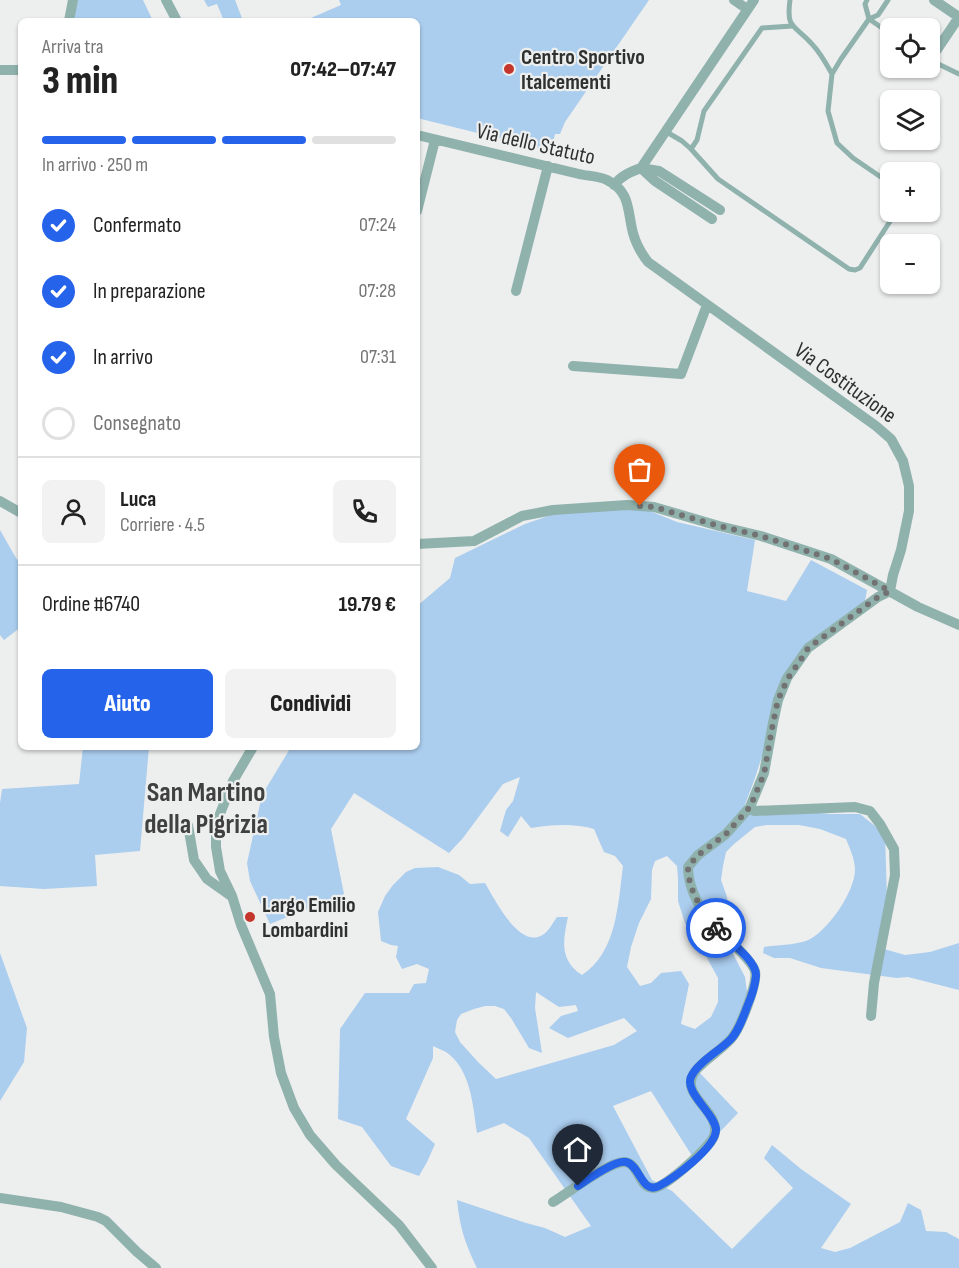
<!DOCTYPE html>
<html lang="it">
<meta charset="utf-8">
<style>
body{margin:0;font-family:"Sofia Sans Condensed",sans-serif;background:#f2f2f2;color:#222;height:100vh;display:flex;flex-direction:column;font-size:22px;white-space:nowrap}
*{box-sizing:border-box;margin:0}
p{font-size:20px;color:#767676}
.icon{flex:none;width:33px;height:33px;fill:none;stroke:currentColor;stroke-width:2;stroke-linecap:round;stroke-linejoin:round}
.map{position:relative;flex:1;overflow:hidden}
.drawer{position:absolute;left:18px;top:18px;width:402px;height:732px;display:flex;flex-direction:column;background:#fff;border-radius:9px;box-shadow:0 2px 4px #0004}
.drawer>*{flex:none}
.controls{position:absolute;left:880px;top:18px;display:grid;gap:12px}
.controls a{display:grid;place-items:center;width:60px;height:60px;border-radius:9px;background:#fff;box-shadow:0 2px 4px #0004;font-size:30px}
.pin{position:absolute;display:grid;place-items:center;width:51px;height:51px;color:#fff;margin:-62px -26px;border-radius:50% 50% 50% 0;rotate:-45deg;box-shadow:0 0 6px #0007}
.pin .icon{rotate:45deg}
.courier{position:absolute;display:grid;place-items:center;width:60px;height:60px;margin:-30px;border:4px solid #2563eb;border-radius:50%;background:#fff;color:#222;box-shadow:0 2px 8px #0007}
.overview em{font-style:normal;font-weight:800}
.overview div{display:flex;flex-direction:column-reverse}
.overview{display:flex;align-items:center;justify-content:space-between;height:102px;padding:0 24px}
h1{font-size:39px;font-weight:800;line-height:45px}
.bar{display:grid;grid-template-columns:repeat(4,1fr);gap:9px 6px;align-content:center;height:72px;padding:0 24px}
.bar i{height:8px;border-radius:4px;background:#e0e0e0}
.bar .current{background:#2563eb}
.bar p{grid-column:span 4}
.line{display:flex;align-items:center;gap:15px;padding:0 24px;border-top:2px solid #e0e0e0}
.line div{flex:1}
.round{display:grid;place-items:center;flex:none;width:63px;height:63px;border-radius:9px;background:#f2f2f2}
ol{padding:0 24px;list-style:none}
li{display:flex;align-items:center;gap:18px;height:66px}
li p{margin-inline-start:auto}
li .icon{padding:6px;border-radius:50%;background:#2563eb;color:#fff;stroke-width:4}
li:last-child{color:#767676}
li i{width:33px;height:33px;border:3px solid #e0e0e0;border-radius:50%}
.cta{display:flex;gap:12px;margin-top:auto;padding:12px 24px}
.cta a{flex:1;height:69px;border-radius:9px;background:#2563eb;color:#fff;font-size:24px;font-weight:800;line-height:69px;text-align:center}
.cta a+a{background:#f2f2f2;color:#222}
.map>svg:first-child{display:block}
.green{fill:#abcdee;fill-rule:evenodd}
.lines{fill:none;stroke-linecap:round;stroke-linejoin:round}
.lane{stroke:#90b2ad;stroke-width:5}
.street{stroke:#90b2ad;stroke-width:10}
.done{stroke:#727272;stroke-width:6;stroke-dasharray:0 10.8}
.route{stroke:#2563eb;stroke-width:8}
.poi-dot{fill:#c4362c;stroke:#edeeee;stroke-width:2}
.labels{text-anchor:middle;stroke-width:4.5;stroke-linejoin:round;paint-order:stroke}
.poi-label{font-size:22px;font-weight:bold;fill:#2f3030;stroke:#edeeee;text-anchor:start}
.street-label{font-size:22px;fill:#2f3030;stroke:#edeeee}
.district-label{font-size:28px;font-weight:bold;fill:#404041;stroke:#edeeee}
</style>
<div class="map">
<svg width="959" height="1268" viewBox="0 0 959 1268">
<rect width="100%" height="100%" fill="#edeeee"/>
<path class="green" d="M78 0H143L153 21H73Z
M204 0H235L243 21H224L217 4 208 7Z
M339 0H649L565 122 560 134H555L551 151 417 118V21H304L341 5Z
M612 508 650 511 677 522 755 540 747 591 786 601 811 560 867 590 865 601C844 617 805 641 792 663L755 778 744 807 831 814H860L885 834 887 898 877 947 905 955 930 952 959 943V990L908 977 897 978 821 968 790 958H774L763 953 764 947C777 945 794 945 806 941 826 934 855 892 855 870 855 859 850 849 846 839L820 829 799 825H767L755 827 734 844 726 852 723 866 721 880 727 897 729 917V946L745 977 748 999 726 1043 699 1072 738 1113 694 1159 651 1091 613 1106 652 1180 672 1191 732 1249 793 1188 764 1158 772 1145 801 1169 851 1204 821 1248 835 1252 850 1248 900 1222 908 1203 921 1210 926 1231 946 1232 959 1239V1268H477C465 1243 460 1228 457 1200L526 1223 545 1228 565 1237 591 1226 529 1138 504 1123 477 1133C473 1106 471 1069 446 1052 442 1050 437 1048 433 1046V1058L406 1119 435 1144 427 1162 419 1176 391 1166 362 1127 338 1119 340 1029 365 993H409L414 984 426 983 429 969 417 964 402 969 396 957 398 946 391 945 381 941 378 912 385 896 393 885 406 872 415 868 438 867 459 875 470 884 485 883C494 898 516 943 538 937 547 935 552 924 557 917H568C563 940 559 960 582 975 617 952 618 904 623 866L615 856 604 852 594 829C573 823 552 825 531 828L521 816 508 837 500 831 506 810 513 801 520 777 503 784 463 838 449 853 354 793 331 829 344 894 270 924 250 881 247 863 262 795 291 747H417V606L450 578 455 558 525 524 560 512ZM667 856 677 866 678 879V901L685 923 707 958 718 978V1002L711 1017 695 1029 681 1024 689 984 681 971 661 973 651 983 640 986 627 967 631 947 639 923 651 899 652 870 655 861ZM536 992 559 1007 576 1005 578 1011 561 1016 549 1028 568 1038 624 1018 637 1031 614 1045 496 1079 478 1062 460 1042 455 1032 457 1020 461 1014 474 1009 485 1006H495L504 1009 511 1018 529 1048 542 1053 535 1008Z
M0 530 16 558 21 564V627L4 640 0 635Z
M83 747H149L140 851 95 855 97 886 44 889 0 886V803L2 789 79 784Z
M0 953 27 1028 24 1062 0 1101Z"/>
<g class="lines">
<path class="lane" d="M790 0C786 29 794 24 811 43 820 52 826 63 832 74
M867 0 865 4 869 19 841 59 832 74 828 111 837 143 853 158 891 184
M888 0 878 15 869 19 891 34
M792 26 762 28 704 111 697 140 691 149 718 179 849 269 855 270 860 268 896 212
M930 60 959 74
M665 131 682 141 691 149"/>
<path class="street" d="M166 0 177 21
M734 0 747 9
M934 0 959 17
M69 21 73 0
M930 60 959 17
M0 70H21
M417 135 579 174C587 176 599 176 607 180 631 192 627 210 633 233 636 244 641 253 648 262L876 426 891 439 903 461 909 486V511L901 550 893 575 890 591
M614 185C621 176 630 172 641 168L754 0
M417 211 435 140
M712 219 655 181 641 168 659 171 720 210
M516 291 548 166
M573 366 681 374 707 305
M0 501 21 513
M417 544 474 541 522 516 553 510 627 505 654 507 719 526 761 536 831 559 918 607 959 625
M253 747 233 781 216 824V847L220 871 232 896 241 925 270 994 274 1037 281 1073 294 1108 310 1135 336 1165 399 1225 432 1268
M188 825 194 860 207 879 231 896
M871 1016 874 983 895 875 894 849 880 824 870 811 855 807 754 811 750 807 764 773 773 723 778 700 787 678 808 648 878 597 890 591
M0 1198 61 1207 98 1217 106 1221 137 1252 156 1268
M553 1202C568 1193 608 1162 624 1162 639 1162 638 1188 653 1188 664 1189 710 1147 714 1136 723 1110 674 1095 697 1069 707 1058 721 1050 731 1039 740 1029 758 983 755 971 753 964 747 959 742 953 738 949 734 944 729 940 726 937 722 934 719 931 703 915 688 891 688 867L698 855 726 834 750 807"/>
</g>
<g class="lines">
<path class="done" d="M640 506 654 507 719 526 761 536 831 559 890 591 878 597 808 648 806 652 788 678 778 700 773 723 764 774 750 807 726 834 698 855 688 867C688 890 702 911 716 928"/>
<path class="route" d="M578 1186C587 1180 615 1160 626 1162 640 1165 642 1195 659 1186 674 1178 717 1147 716 1129 714 1113 684 1092 691 1077 697 1063 719 1051 730 1040 738 1032 743 1018 747 1007 751 998 755 986 756 976 757 960 726 939 716 928"/>
</g>
<g class="poi-dot">
<circle cx="509" cy="69" r="6"/>
<circle cx="250" cy="917" r="6"/>
</g>
<g class="labels">
<g class="poi-label">
<text x="521" y="64">Centro Sportivo<tspan x="521" dy="25">Italcementi</tspan></text>
<text x="262" y="912">Largo Emilio<tspan x="262" dy="25">Lombardini</tspan></text>
</g>
<g class="street-label">
<text transform="translate(536 143) rotate(13)" y="8">Via dello Statuto</text>
<text transform="translate(846 382) rotate(36)" y="8">Via Costituzione</text>
</g>
<g class="district-label">
<text x="206" y="801">San Martino<tspan x="206" dy="32">della Pigrizia</tspan></text>
</g>
</g>
</svg>
<div class="controls">
<a><svg class="icon" aria-label="locate" viewBox="0 0 24 24"><circle cx="12" cy="12" r="6"/><path d="M12 2v4M12 18v4M2 12h4M18 12h4"/></svg></a>
<a><svg class="icon" aria-label="layers" viewBox="0 0 24 24"><path d="M12 4l9 5-9 5-9-5zM3 14l9 5 9-5"/></svg></a>
<a>+</a>
<a>−</a>
</div>
<div class="pin" style="left:640px;top:506px;background:#ea580c"><svg class="icon" aria-label="bag" viewBox="0 0 24 24"><path d="M5 8h14l-1 12H6zM9 8a3 3 0 0 1 6 0"/></svg></div>
<div class="pin" style="left:578px;top:1186px;background:#1f2937"><svg class="icon" aria-label="home" viewBox="0 0 24 24"><path d="M3 11l9-7 9 7M6 9v11h12V9"/></svg></div>
<div class="courier" style="left:716px;top:928px"><svg class="icon" aria-label="bike" viewBox="0 0 24 24"><circle cx="6" cy="16" r="4"/><circle cx="18" cy="16" r="4"/><path d="M6 16l4-8h5l3 8M10 8l3 8H6M13 5h3"/></svg></div>
<section class="drawer">
<div class="overview"><div><h1>3 min</h1><p>Arriva tra</p></div><em>07:42–07:47</em></div>
<div class="bar"><i class="current"></i><i class="current"></i><i class="current"></i><i></i><p>In arrivo · 250 m</p></div>
<ol>
<li><svg class="icon" aria-label="check" viewBox="0 0 24 24"><path d="M5 12l5 5 9-10"/></svg>Confermato<p>07:24</p></li>
<li><svg class="icon" aria-label="check" viewBox="0 0 24 24"><path d="M5 12l5 5 9-10"/></svg>In preparazione<p>07:28</p></li>
<li><svg class="icon" aria-label="check" viewBox="0 0 24 24"><path d="M5 12l5 5 9-10"/></svg>In arrivo<p>07:31</p></li>
<li><i></i>Consegnato</li>
</ol>
<div class="line" style="height:108px"><a class="round"><svg class="icon" aria-label="person" viewBox="0 0 24 24"><circle cx="12" cy="8" r="4"/><path d="M4 21q1-7 8-7t8 7"/></svg></a><div><b>Luca</b><p>Corriere · 4.5</p></div><a class="round"><svg class="icon" aria-label="phone" viewBox="0 0 24 24"><path d="M5 4h4l2 5-3 2q2 4 5 5l2-3 5 2v4C11 20 4 13 5 4z"/></svg></a></div>
<div class="line" style="height:78px"><div>Ordine #6740</div><b>19.79 €</b></div>
<div class="cta"><a>Aiuto</a><a>Condividi</a></div>
</section>
</div>
